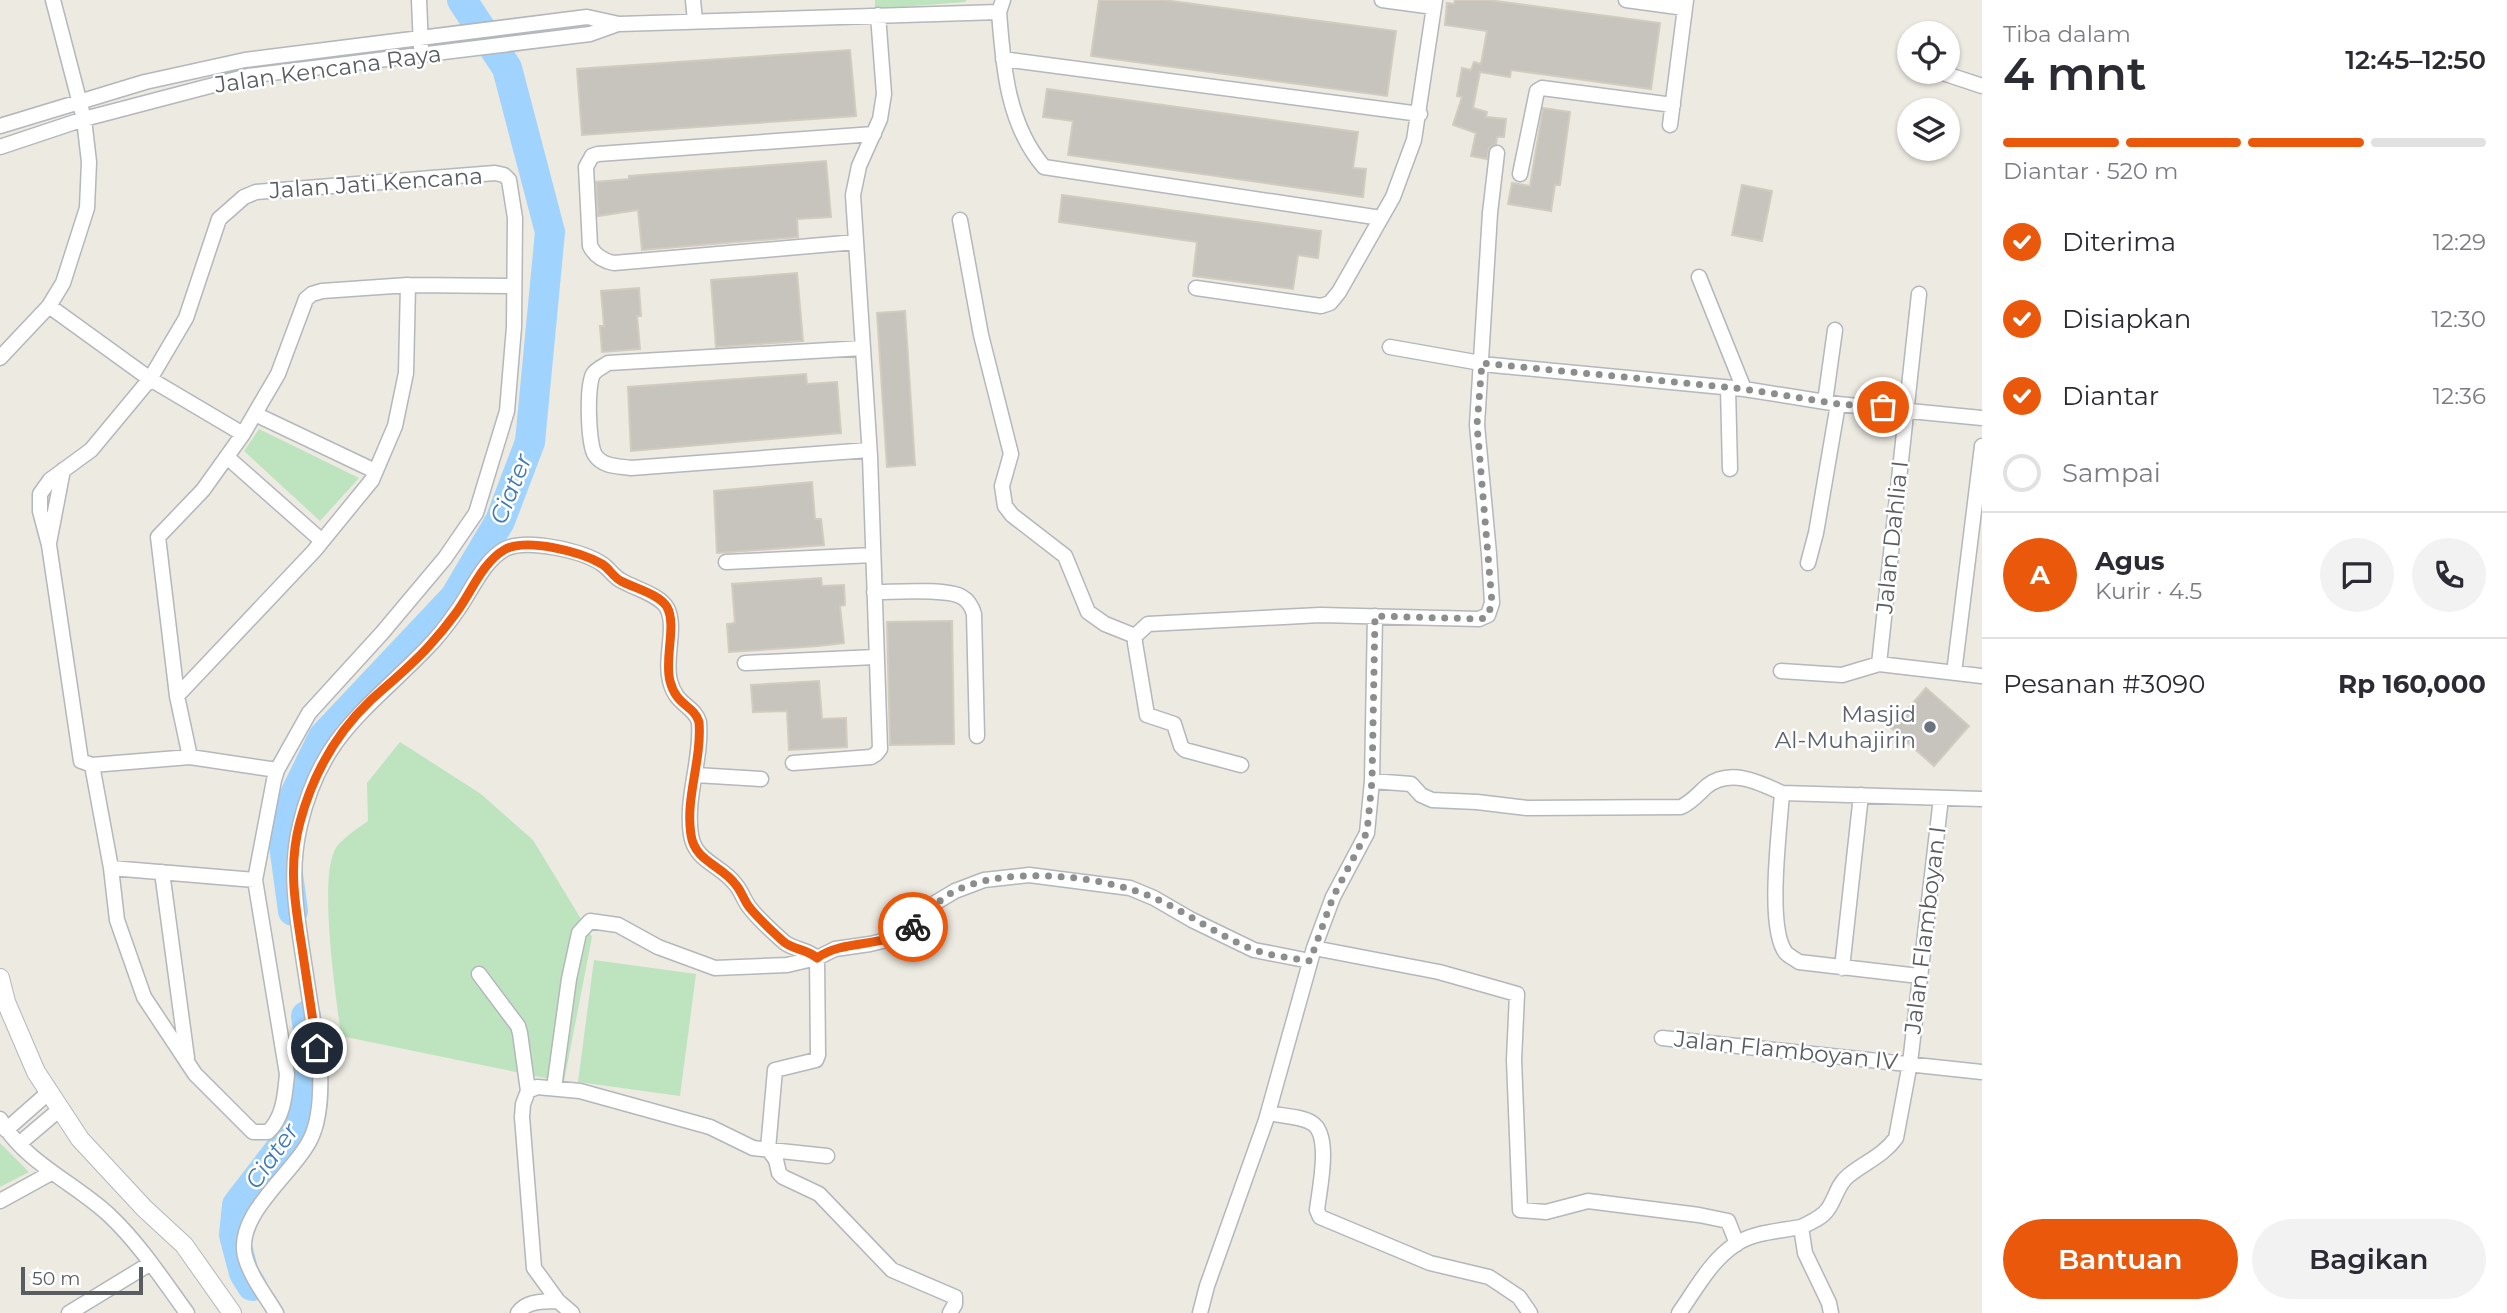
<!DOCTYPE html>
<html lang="id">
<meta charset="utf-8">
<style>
body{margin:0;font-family:Montserrat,sans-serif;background:#f2f2f3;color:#2b2b33;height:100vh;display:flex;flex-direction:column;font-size:26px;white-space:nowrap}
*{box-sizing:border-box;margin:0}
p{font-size:23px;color:#7c7c81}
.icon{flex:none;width:38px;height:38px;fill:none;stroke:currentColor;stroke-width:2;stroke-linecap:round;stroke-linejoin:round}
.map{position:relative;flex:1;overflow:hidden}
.drawer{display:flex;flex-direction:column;background:#fff;width:525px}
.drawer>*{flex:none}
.tools{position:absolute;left:1897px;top:21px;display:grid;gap:14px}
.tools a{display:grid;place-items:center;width:63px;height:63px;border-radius:50%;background:#fff;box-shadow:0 2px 5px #0004;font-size:35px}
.scale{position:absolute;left:21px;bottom:18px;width:122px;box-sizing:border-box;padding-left:7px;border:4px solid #595d62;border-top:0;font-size:19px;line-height:24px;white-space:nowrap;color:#595d62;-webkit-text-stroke:5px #fff;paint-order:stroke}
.pin{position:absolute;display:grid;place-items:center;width:60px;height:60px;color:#fff;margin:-30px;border:4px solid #fff;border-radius:50%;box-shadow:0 2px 7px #0007}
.courier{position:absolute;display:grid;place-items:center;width:70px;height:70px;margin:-35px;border:5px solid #ea580c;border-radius:50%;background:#fff;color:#222;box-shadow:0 2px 9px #0007}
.overview em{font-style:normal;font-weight:600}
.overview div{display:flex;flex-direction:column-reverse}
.overview{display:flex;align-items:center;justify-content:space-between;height:119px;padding:0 21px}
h1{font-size:46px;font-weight:600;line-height:52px}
.bar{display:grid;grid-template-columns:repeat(4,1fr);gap:10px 7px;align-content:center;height:84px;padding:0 21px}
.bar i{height:9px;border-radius:5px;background:#e1e1e2}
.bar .active{background:#ea580c}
.bar p{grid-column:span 4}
.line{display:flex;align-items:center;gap:18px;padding:0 21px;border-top:2px solid #e1e1e2}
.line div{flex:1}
.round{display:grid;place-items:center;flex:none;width:74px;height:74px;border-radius:37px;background:#f2f2f3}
ol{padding:0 21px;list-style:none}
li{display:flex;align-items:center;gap:21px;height:77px}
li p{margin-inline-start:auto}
li .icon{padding:7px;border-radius:50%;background:#ea580c;color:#fff;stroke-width:4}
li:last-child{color:#7c7c81}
li i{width:38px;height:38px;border:4px solid #e1e1e2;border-radius:50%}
.button{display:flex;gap:14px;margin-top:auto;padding:14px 21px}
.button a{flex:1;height:80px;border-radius:42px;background:#ea580c;color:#fff;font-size:28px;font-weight:600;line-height:80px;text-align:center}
.button a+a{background:#f2f2f3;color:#2b2b33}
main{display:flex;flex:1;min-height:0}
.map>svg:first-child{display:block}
.green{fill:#bde4be}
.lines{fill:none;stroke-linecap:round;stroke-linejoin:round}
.river{stroke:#a0d3fd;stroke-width:30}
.building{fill:#c7c4be;stroke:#d1ccbf;stroke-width:2}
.minor-casing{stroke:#b4b7bb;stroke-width:17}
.tertiary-casing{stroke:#b4b7bb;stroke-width:20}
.minor{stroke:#fff;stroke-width:14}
.tertiary{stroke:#fff;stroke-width:18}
.done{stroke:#8c8e8e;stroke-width:7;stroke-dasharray:0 12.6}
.route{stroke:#ea580c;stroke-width:9}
.worship-dot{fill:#6b7280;stroke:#fff;stroke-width:2.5}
.labels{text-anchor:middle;stroke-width:5;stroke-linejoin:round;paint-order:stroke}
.street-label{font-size:23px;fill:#595d62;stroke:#fff}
.worship-label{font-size:23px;fill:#5b616d;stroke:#fff;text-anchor:end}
.water-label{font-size:24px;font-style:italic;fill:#4079b7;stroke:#fff}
</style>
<main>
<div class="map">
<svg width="1982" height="1313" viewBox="0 0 1982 1313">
<rect width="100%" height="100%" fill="#eceae1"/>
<path class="green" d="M875 0H967L965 2 875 9Z
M259 429 359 478 320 521 244 451Z
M400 742 481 794 533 840 592 937 564 1082 341 1036C337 1000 316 870 338 845 346 836 358 828 368 821L367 783Z
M594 960 696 974 680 1096 578 1082Z
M0 1143 29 1172 0 1187Z"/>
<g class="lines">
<path class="river" d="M293 911 281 823 323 737 455 597 500 521 530 442 550 232 507 68 462 0
M252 1286 244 1273 234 1235 237 1205 294 1131 306 1100 312 1055 306 1016"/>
</g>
<path class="building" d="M1099 0H1164L1396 31 1387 96 1091 56Z
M1455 0H1488L1660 23 1651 89 1511 70 1510 77 1480 72 1473 108 1487 112 1486 117 1506 119 1504 137H1497L1496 144 1489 148 1487 159 1471 156 1476 133 1453 125 1462 97 1457 96 1462 68 1471 70 1474 62 1481 64 1487 31 1445 25 1447 3 1454 4Z
M850 50 856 116 582 135 577 69Z
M1047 89 1358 132 1353 168 1366 169 1363 197 1068 155 1073 121 1043 117Z
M1543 108 1570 112 1560 185H1555L1551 211 1508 204 1512 183 1530 186Z
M826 161 831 217 797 219 798 237 642 250 638 210 598 216 596 182 629 179V176Z
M1742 185 1772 191 1762 241 1732 235Z
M1062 195 1321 231 1318 258 1298 255 1293 289 1193 276 1197 242 1059 222Z
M797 273 803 341 716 347 711 280Z
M639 288 641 316H637L640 349 602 352 600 326H604L601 291Z
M905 311 915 465 887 467 877 313Z
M806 374 807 384 837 382 841 433 631 451 628 387Z
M812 482 815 519H821L824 545 717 553 714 491Z
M821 578 822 586 844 585 845 605 840 606 844 643 818 646 729 652 727 624 735 623 732 584Z
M952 621 954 744 890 745 887 622Z
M819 681 822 719 846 718 847 747 789 750 787 711 753 712 751 685Z
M1926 688 1969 726 1934 766 1891 728Z"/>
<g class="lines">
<defs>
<path id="minor" d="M419 0 421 47
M693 0 695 21
M1003 0 999 12C1003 65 1007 124 1044 167L1381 218
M1382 0 1434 7
M1626 0 1685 8
M1003 59 1420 114
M1940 72 1982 86
M1670 125 1686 0
M0 126 145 82 245 60 587 17 619 24 999 12
M0 147 84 119 248 76 590 34 618 24
M495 173 504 175 509 180 515 218 514 327 507 411 476 513 445 558 382 633 309 713 277 770 274 780 255 880 287 1074C285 1094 284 1117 268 1132H253L195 1074 144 997 117 920 111 868 92 765 81 761 49 545 40 511V494L50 480 91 450 150 379 186 318 219 219 244 197 256 192Z
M1520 174 1537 91 1542 88 1673 105
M960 220 981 335 1011 454 1002 486 1005 506 1012 515 1065 556 1088 612 1105 624 1135 636
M856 242 614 263C603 261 595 256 590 246L586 167 592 156 598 154 874 134
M1699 277 1744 389
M1196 288 1321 306 1330 303 1339 292 1393 197 1414 140 1435 0
M49 306 150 379 243 434
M1390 347 1492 365 1744 389 1838 404 1982 418
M863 348 608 363C604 366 597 369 594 373 586 382 588 444 595 455 603 467 618 466 631 468L869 450
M0 358 49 306 63 283 87 208 89 162 84 119 53 0
M1728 388 1730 469
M1825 402 1835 330
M255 414 375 471
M227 457 322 541
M49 543 63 470
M726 562 873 555
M1808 563 1816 533 1838 404
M874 592C894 592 947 588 962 597 969 601 972 607 974 614L977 736
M745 663 875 657
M1879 664 1919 294
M1781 671 1842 675 1879 664 1982 676
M1954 673 1982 446
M177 696 314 551 372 480 395 426 406 373 408 285
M190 757 177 696 158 537 203 490 243 434 278 374 306 299 312 294 322 291 408 285 513 286
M793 763 871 757 876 754 880 749 870 456 853 195 859 166 880 119 884 94 878 15
M92 765 190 757 277 770
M1241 765 1185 750 1181 746 1174 724 1147 715 1135 643V636L1148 624 1320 615 1479 619 1488 615 1492 603 1489 554 1477 425 1490 213 1497 153
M696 775 761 779
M1372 781 1411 784 1421 795 1432 800 1477 802 1527 808 1681 807C1692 802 1698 794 1707 786 1730 768 1759 782 1782 793L1982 799
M1782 793C1780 827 1766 928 1786 953 1789 956 1795 959 1799 962L1919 976
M111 868 255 880
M162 872 187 1058
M1314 948 1439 972 1517 994 1514 1060 1520 1210 1546 1212 1588 1201 1699 1215 1728 1221 1737 1244
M1842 968 1861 795
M479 974 518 1026 520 1033 528 1091 523 1104 522 1117 534 1268 558 1301
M1662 1038 1982 1072
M554 1088 569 979 579 933 590 921 618 925 658 947 715 968 787 965 817 958 835 949 870 944 895 938 910 929 935 903 955 891 984 880 1029 875 1130 888 1154 898 1192 920 1254 950 1310 961
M528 1091 537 1087 580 1091 710 1127 753 1148 827 1156
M1268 1113C1281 1116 1301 1116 1312 1123 1332 1135 1319 1191 1317 1210L1320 1217 1430 1263 1489 1277 1519 1297 1530 1313
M0 1119C24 1162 75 1183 109 1215 139 1243 163 1280 187 1313
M6 1130 48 1093
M20 1143 60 1109
M0 1201 51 1173
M69 1313 151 1263
M276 1313C266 1296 250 1276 245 1256 235 1214 294 1173 310 1140 321 1119 321 1089 320 1066 314 1029 309 993 303 956 296 910 289 871 300 825 321 735 367 710 427 648 438 637 448 624 457 611 471 592 483 561 505 549 527 538 583 551 602 564 610 569 613 577 622 581 634 588 660 595 667 608 677 626 664 659 670 681 676 706 694 705 699 722 702 760 685 798 691 835 695 862 722 865 736 885 742 892 744 901 750 908 759 920 773 932 784 942 794 950 807 949 817 958L818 1055 816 1060 775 1070 768 1149 776 1160 779 1173 783 1177 819 1194 892 1270 955 1297V1304L950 1313
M518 1313C527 1300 544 1302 558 1301L572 1313
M1200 1313 1207 1286 1266 1120 1314 948 1333 897 1367 833 1372 781 1375 616
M1679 1313C1696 1289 1711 1260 1736 1244 1754 1232 1780 1231 1801 1227
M1831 1313 1829 1303 1805 1253 1801 1227C1811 1222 1822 1218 1828 1209 1836 1198 1837 1185 1848 1176 1865 1162 1883 1156 1896 1138L1910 1063 1941 798"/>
<path id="tertiary" d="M0 978 6 1002 36 1072 80 1139 144 1208 184 1245 232 1313"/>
</defs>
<use href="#minor" class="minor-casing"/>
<use href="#tertiary" class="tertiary-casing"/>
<use href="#minor" class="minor"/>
<use href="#tertiary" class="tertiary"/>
</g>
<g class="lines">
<path class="done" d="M913 927C926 914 937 901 953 892 1004 865 1101 875 1152 897 1187 912 1217 935 1252 949 1270 956 1291 958 1310 961L1333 897 1367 832 1372 781 1375 616 1479 619 1485 618 1488 615 1492 603 1477 425 1482 363 1744 389 1838 404 1883 407"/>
<path class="route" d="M317 1048C312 1014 307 981 302 948 295 904 288 866 300 822 313 774 335 734 371 700 391 682 412 665 429 646 439 635 448 624 456 613 471 593 482 563 504 550 526 537 581 552 602 564 609 568 613 577 621 581 634 588 659 594 667 607 677 625 664 659 670 681 676 706 694 705 699 722 702 760 685 798 691 835 695 862 722 865 736 885 742 892 744 901 750 908 759 919 773 932 784 942 794 950 807 949 817 958 845 938 885 949 913 927"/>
</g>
<circle class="worship-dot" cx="1930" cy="727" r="7"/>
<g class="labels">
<g class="street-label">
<text transform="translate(328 69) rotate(-8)" y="8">Jalan Kencana Raya</text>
<text transform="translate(376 183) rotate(-4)" y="8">Jalan Jati Kencana</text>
<text transform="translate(1892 537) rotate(-84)" y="8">Jalan Dahlia I</text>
<text transform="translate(1925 930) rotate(-83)" y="8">Jalan Flamboyan I</text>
<text transform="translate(1786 1050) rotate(6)" y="8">Jalan Flamboyan IV</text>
</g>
<g class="worship-label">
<text x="1916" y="722">Masjid<tspan x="1916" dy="26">Al-Muhajirin</tspan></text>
</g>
<g class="water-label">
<text transform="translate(511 489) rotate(-68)" y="8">Ciater</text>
<text transform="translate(272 1156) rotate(-55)" y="8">Ciater</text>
</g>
</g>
</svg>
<div class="tools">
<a><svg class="icon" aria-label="locate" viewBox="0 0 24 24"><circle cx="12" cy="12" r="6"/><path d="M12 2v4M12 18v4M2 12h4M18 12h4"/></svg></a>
<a><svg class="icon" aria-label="layers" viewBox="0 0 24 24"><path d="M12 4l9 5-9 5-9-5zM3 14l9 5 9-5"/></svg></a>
</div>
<div class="scale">50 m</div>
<div class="pin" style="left:1883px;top:407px;background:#ea580c"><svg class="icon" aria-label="bag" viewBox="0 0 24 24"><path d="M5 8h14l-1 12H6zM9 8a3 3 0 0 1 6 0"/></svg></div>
<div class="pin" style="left:317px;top:1048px;background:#1f2937"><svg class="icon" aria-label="home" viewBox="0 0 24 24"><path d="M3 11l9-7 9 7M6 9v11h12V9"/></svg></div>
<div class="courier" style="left:913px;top:927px"><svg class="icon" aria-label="bike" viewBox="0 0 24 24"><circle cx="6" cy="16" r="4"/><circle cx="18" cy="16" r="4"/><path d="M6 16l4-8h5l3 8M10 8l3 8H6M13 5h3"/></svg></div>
</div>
<section class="drawer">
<div class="overview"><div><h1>4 mnt</h1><p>Tiba dalam</p></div><em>12:45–12:50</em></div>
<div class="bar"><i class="active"></i><i class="active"></i><i class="active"></i><i></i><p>Diantar · 520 m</p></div>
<ol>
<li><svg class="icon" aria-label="check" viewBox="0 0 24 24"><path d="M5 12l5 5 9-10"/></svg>Diterima<p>12:29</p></li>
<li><svg class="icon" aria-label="check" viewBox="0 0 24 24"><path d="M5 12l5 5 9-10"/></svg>Disiapkan<p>12:30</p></li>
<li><svg class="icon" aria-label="check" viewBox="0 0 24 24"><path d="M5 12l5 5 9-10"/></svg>Diantar<p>12:36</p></li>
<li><i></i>Sampai</li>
</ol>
<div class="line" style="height:126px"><b class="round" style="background:#ea580c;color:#fff">A</b><div><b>Agus</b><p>Kurir · 4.5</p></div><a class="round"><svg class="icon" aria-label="chat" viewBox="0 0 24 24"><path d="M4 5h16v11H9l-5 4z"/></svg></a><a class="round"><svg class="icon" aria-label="phone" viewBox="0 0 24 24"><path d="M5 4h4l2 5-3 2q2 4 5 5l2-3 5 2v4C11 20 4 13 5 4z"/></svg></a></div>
<div class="line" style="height:91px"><div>Pesanan #3090</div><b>Rp 160,000</b></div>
<div class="button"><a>Bantuan</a><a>Bagikan</a></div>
</section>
</main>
